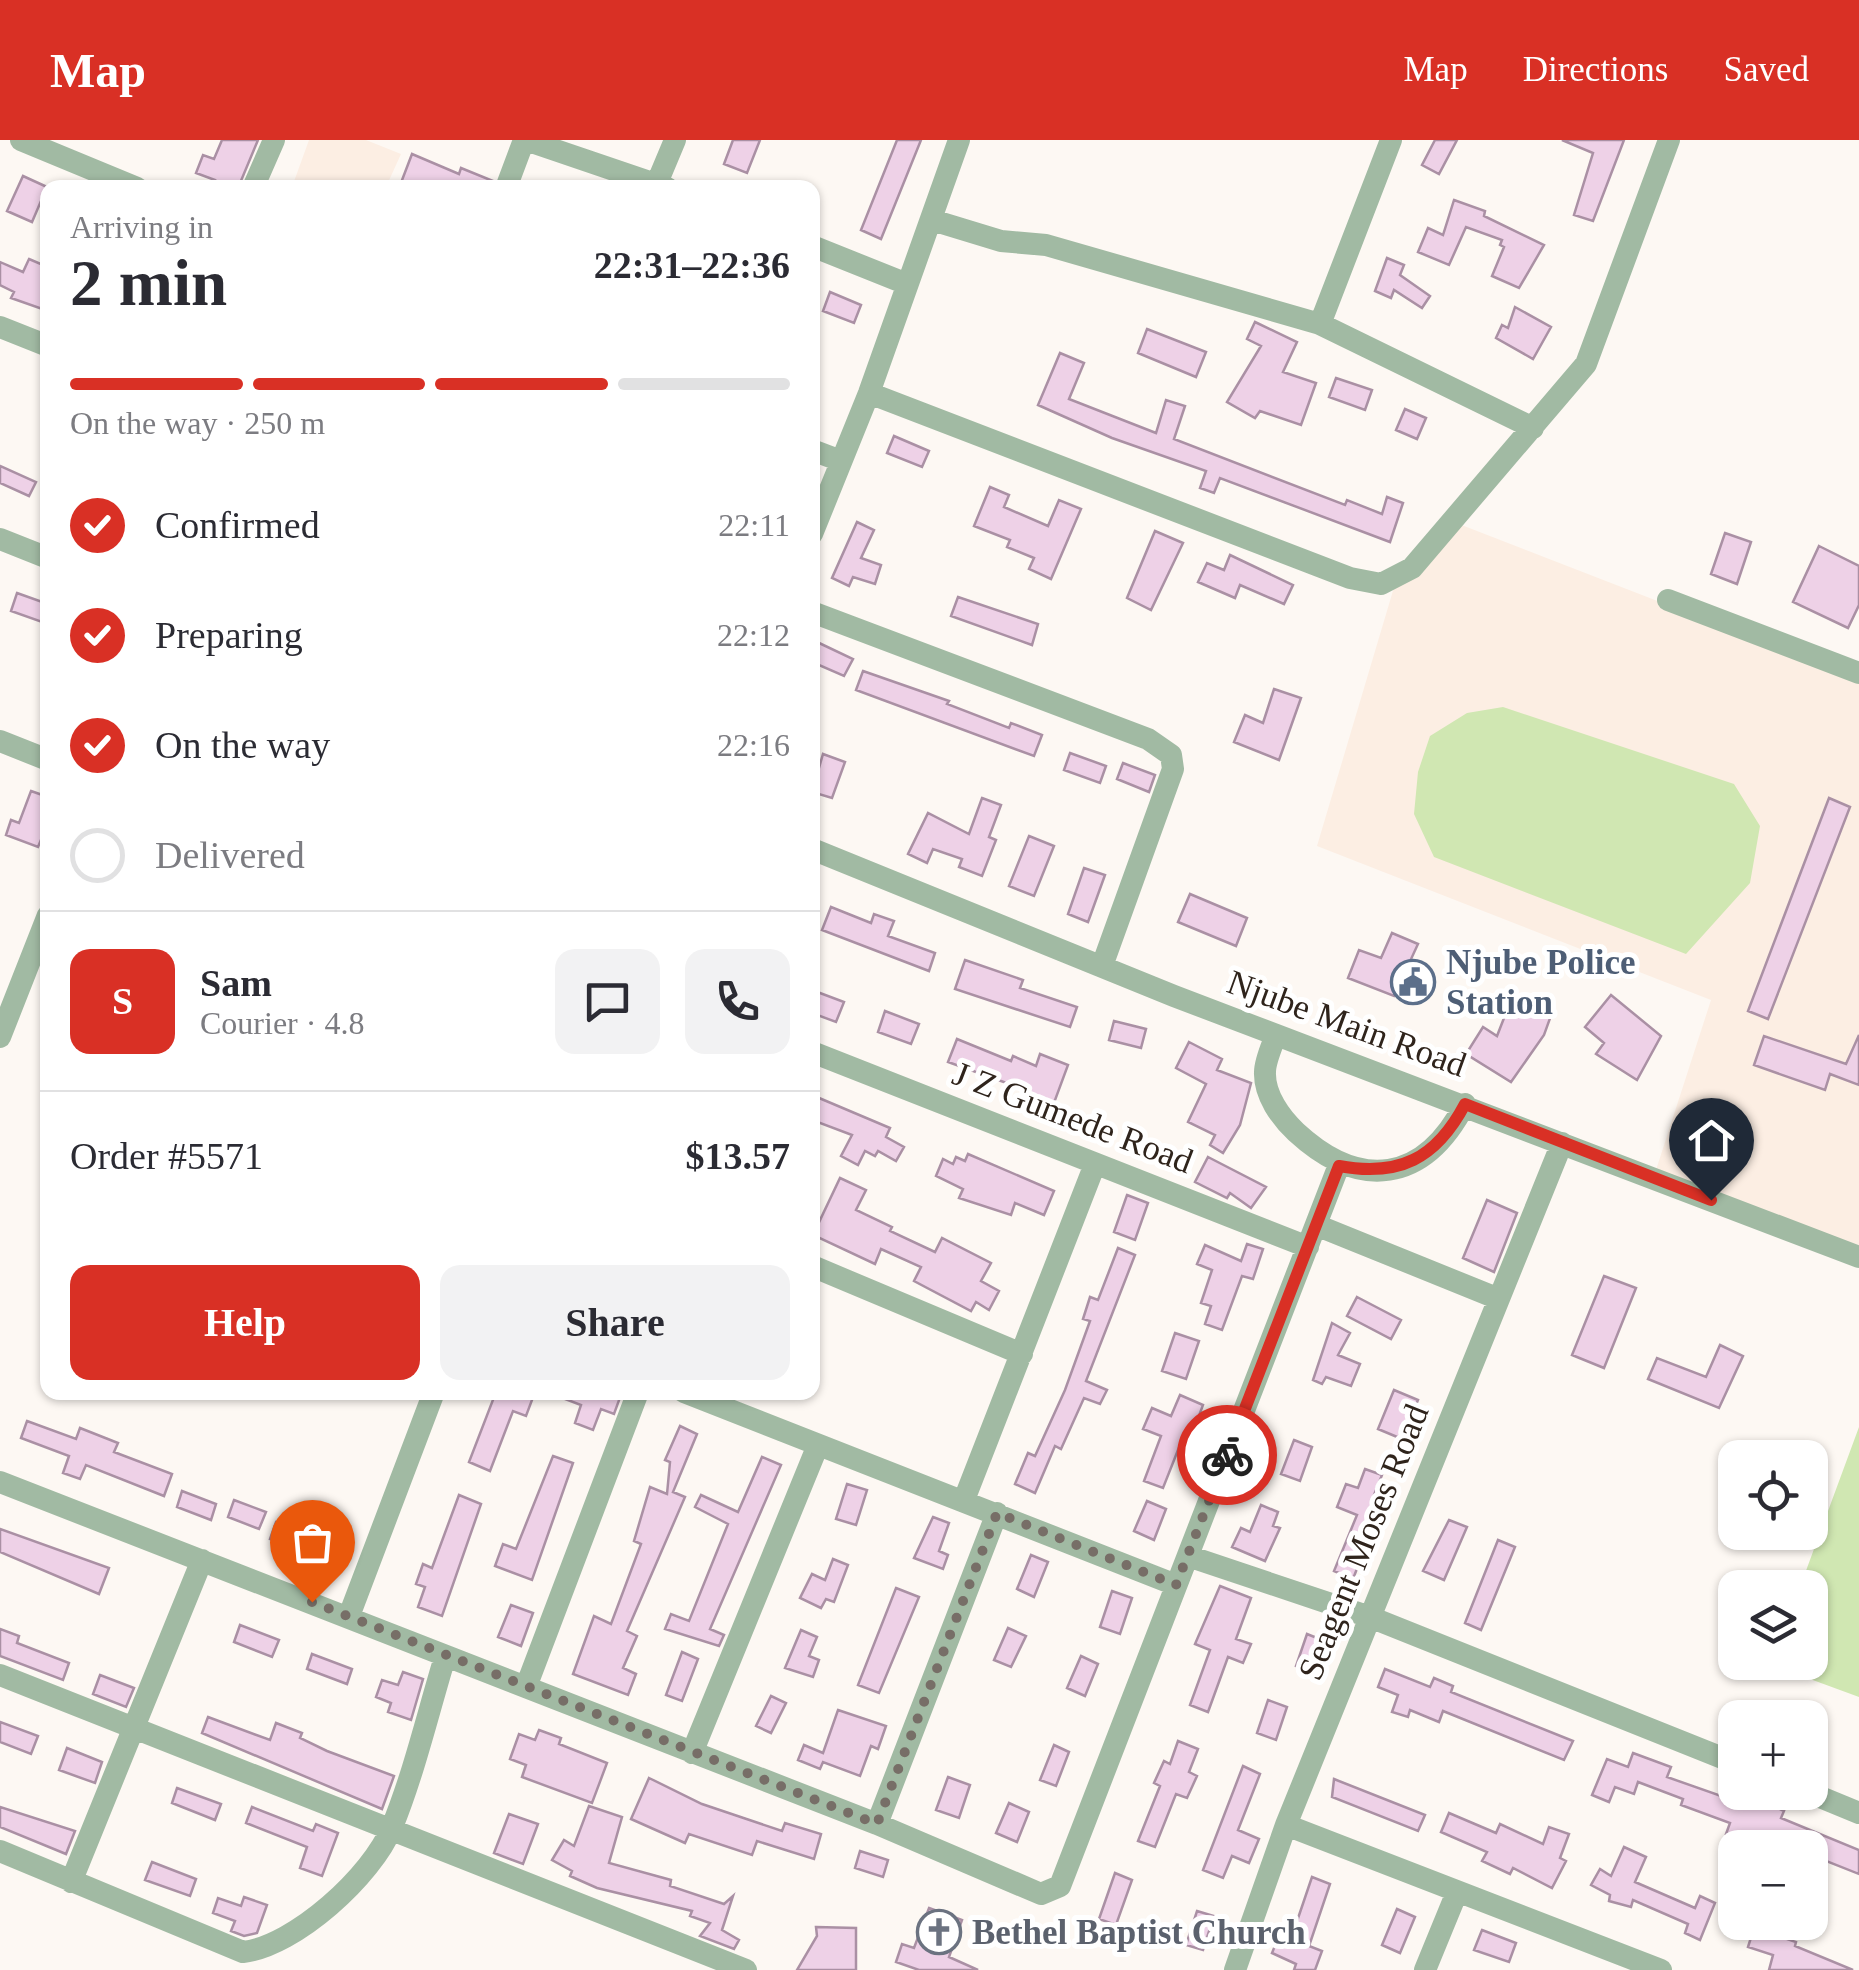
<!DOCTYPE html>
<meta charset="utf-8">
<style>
body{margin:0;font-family:"Times New Roman",serif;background:#f2f2f3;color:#2b2b33;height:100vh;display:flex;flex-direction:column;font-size:38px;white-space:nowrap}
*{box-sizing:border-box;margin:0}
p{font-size:32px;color:#7c7c81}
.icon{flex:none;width:55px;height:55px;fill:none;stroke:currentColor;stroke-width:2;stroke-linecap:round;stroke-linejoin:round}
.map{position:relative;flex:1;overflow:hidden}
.side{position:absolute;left:40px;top:40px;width:780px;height:1220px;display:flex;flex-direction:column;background:#fff;border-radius:20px;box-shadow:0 2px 8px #0004}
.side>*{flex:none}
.tools{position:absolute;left:1718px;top:1300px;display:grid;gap:20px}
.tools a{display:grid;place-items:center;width:110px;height:110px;border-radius:20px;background:#fff;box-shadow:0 2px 8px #0004;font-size:50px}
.pin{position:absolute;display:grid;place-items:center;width:85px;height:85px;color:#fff;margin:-102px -42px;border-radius:50% 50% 50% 0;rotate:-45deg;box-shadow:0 0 10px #0007}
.pin .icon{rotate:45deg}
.courier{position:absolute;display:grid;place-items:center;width:100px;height:100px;margin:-50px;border:8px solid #d93025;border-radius:50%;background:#fff;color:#222;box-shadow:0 2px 12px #0007}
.head em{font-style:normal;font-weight:700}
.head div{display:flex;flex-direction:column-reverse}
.head{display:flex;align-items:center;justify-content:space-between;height:170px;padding:0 30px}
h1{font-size:65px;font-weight:700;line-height:75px}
.bar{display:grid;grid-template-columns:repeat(4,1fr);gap:15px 10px;align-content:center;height:120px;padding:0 30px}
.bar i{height:12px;border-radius:8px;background:#e1e1e2}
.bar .current{background:#d93025}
.bar p{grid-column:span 4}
.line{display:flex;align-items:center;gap:25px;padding:0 30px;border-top:2px solid #e1e1e2}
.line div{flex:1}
.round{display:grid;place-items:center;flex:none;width:105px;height:105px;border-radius:20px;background:#f2f2f3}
ol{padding:0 30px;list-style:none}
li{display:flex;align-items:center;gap:30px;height:110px}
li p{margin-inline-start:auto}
li .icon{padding:10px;border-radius:50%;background:#d93025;color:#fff;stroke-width:4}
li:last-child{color:#7c7c81}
li i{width:55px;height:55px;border:5px solid #e1e1e2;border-radius:50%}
.primary-button{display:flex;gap:20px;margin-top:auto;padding:20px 30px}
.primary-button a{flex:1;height:115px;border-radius:20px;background:#d93025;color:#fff;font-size:40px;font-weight:700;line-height:115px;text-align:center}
.primary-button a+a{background:#f2f2f3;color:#2b2b33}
header{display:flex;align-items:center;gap:60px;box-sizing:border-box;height:140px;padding:0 50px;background:#d93025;color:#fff}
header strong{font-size:48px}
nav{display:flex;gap:55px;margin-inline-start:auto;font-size:35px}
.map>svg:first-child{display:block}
.built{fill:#fceee3}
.green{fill:#d0e7b2}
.building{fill:#eed1e7;stroke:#aa90a4;stroke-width:2.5}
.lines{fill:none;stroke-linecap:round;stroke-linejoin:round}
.minor{stroke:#a1baa3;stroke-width:22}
.done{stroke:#776e67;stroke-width:10;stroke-dasharray:0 18}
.route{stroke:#d93025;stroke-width:12}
.labels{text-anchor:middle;stroke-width:10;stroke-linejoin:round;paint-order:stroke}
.service-label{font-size:35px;font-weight:bold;fill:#4e5e75;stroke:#fff;text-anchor:start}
.street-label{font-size:35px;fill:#2f241c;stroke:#fff}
.worship-label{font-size:35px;font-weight:bold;fill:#5b616d;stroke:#fff;text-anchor:start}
</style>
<header>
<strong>Map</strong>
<nav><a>Map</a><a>Directions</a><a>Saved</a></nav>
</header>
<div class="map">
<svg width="1859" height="1830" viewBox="0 0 1859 1830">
<rect width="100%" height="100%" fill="#fdf8f3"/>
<path class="built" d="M309 0H366L401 14 386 47H292Z
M1459 384 1859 539V1112L1655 1033 1711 860 1317 706 1395 444Z"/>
<path class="green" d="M1503 567 1734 644 1760 686 1750 743 1686 814 1434 717 1414 674 1418 632 1430 596 1467 573Z
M1859 1287V1557L1772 1525 1810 1522V1448L1800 1447Z"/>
<path class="building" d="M222 0H258L238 48H212L215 40 196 33 203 15 214 19Z
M733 0H760L747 33 724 24Z
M897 0H921L881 99 861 90Z
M1435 0H1457L1439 34 1422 25Z
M1562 0H1624L1593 81 1574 75 1593 13Z
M412 14 459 34 461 28 493 41 491 48H399Z
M23 36 47 47 32 82 7 71Z
M1454 60 1485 71 1484 76 1544 105 1519 148 1492 136 1504 107 1500 105 1502 100 1466 87 1449 125 1418 112 1428 88 1443 95Z
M1387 118 1404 125 1400 135 1430 156 1422 168 1394 150 1391 158 1375 151Z
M29 119 48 127V171L11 158 14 152 0 145V122L23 132Z
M830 152 861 165 854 183 823 171Z
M1515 167 1551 187 1533 219 1496 198 1502 185 1508 188Z
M1255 182 1297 202 1283 232 1316 243 1301 285 1260 271 1255 278 1227 262 1261 206 1247 199Z
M1147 189 1206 212 1196 237 1138 213Z
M1060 213 1084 223 1069 259 1156 293 1166 260 1185 266 1174 299 1345 365 1347 360 1382 374 1387 357 1403 363 1390 402 1220 338 1214 353 1200 348 1206 331 1112 298 1038 265Z
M1336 238 1372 250 1365 270 1329 257Z
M1405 269 1426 278 1417 299 1396 290Z
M894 296 929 311 922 327 887 313Z
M0 326 36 342 29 356 0 343Z
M990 347 1009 355 1004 367 1048 386 1059 360 1081 369 1051 439 1029 429 1034 418 1007 407 1010 400 974 386Z
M857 382 874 390 861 418 881 425 875 444 853 437 849 446 832 438Z
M1155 391 1183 403 1151 470 1127 458Z
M1725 393 1751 402 1737 444 1711 434Z
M1819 406 1859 426V465L1848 488 1793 462Z
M1230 415 1293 445 1284 464 1240 445 1235 458 1198 442 1207 423 1224 430Z
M17 453 48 464 42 482 11 471Z
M958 457 1038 484 1032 505 951 476Z
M817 502 853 519 844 536 812 522Z
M863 531 949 561 947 564 1009 588 1011 583 1042 595 1034 616 856 550Z
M1274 549 1301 558 1279 620 1234 602 1245 575 1263 583Z
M1070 613 1106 626 1100 643 1064 630Z
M823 614 845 622 832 658 812 652Z
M1123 623 1155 635 1149 652 1117 639Z
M31 651 48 657V683L38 707 6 695 11 680 19 683Z
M982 658 1001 665 989 697 996 700 982 736 959 727 962 719 933 709 927 723 908 714 928 673 969 694Z
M1829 658 1850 667 1768 879 1748 871Z
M1029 696 1054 706 1034 756 1009 746Z
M1084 728 1105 735 1088 782 1068 774Z
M1190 754 1247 778 1236 806 1178 782Z
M831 767 871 783 874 774 894 781 888 796 935 813 929 831 822 790Z
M1392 793 1418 804 1394 856 1348 838 1359 810 1381 818Z
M965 820 1023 840 1020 848 1077 867 1070 887 955 849Z
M812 850 844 862 836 882 812 873Z
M1513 855 1553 870 1544 895 1511 942 1466 914 1483 887 1497 896Z
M1611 855 1661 896 1637 940 1596 914 1604 903 1585 887Z
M885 871 919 884 911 904 878 892Z
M1114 881 1146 889 1141 908 1109 900Z
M1859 895V945L1830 934 1825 950 1754 925 1764 896 1846 924Z
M957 899 1011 921 1013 916 1036 926 1040 914 1068 925 1051 971 1022 960 1026 950 948 922Z
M1189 902 1222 919 1217 930 1251 943 1240 985 1223 1013 1210 1005 1215 995 1188 982 1206 944 1176 928Z
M812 955 890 988 886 997 904 1007 896 1021 878 1011 875 1016 865 1011 858 1025 841 1016 852 995 812 980Z
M968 1014 1054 1051 1044 1075 1015 1063 1011 1075 959 1058 963 1049 936 1036 943 1019 953 1024 956 1017 965 1021Z
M1208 1017 1266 1047 1251 1068 1230 1053 1227 1058 1195 1042Z
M840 1038 866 1050 856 1070 892 1087 890 1091 935 1112 942 1098 991 1123 981 1141 999 1151 989 1170 976 1162 971 1171 914 1141 921 1127 881 1109 875 1124 813 1095Z
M1127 1055 1148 1063 1135 1100 1114 1092Z
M1487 1060 1517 1073 1494 1132 1463 1118Z
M1247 1104 1263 1109 1253 1139 1242 1136 1222 1190 1205 1184 1211 1166 1201 1163 1212 1130 1197 1124 1205 1105 1241 1121Z
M1118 1108 1135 1115 1086 1241 1107 1250 1100 1264 1084 1258 1061 1309 1055 1306 1035 1353 1015 1344 1028 1313 1035 1316 1065 1250 1090 1181 1083 1179 1090 1157 1098 1160Z
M1604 1136 1636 1148 1604 1228 1572 1215Z
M1357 1157 1401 1180 1391 1199 1347 1176Z
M1332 1183 1350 1193 1338 1215 1360 1224 1351 1246 1326 1237 1322 1244 1313 1240Z
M1175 1193 1199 1201 1186 1239 1162 1231Z
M1720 1205 1743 1216 1719 1268 1648 1239 1657 1218 1706 1237Z
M1394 1250 1418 1260 1402 1299 1378 1289Z
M496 1252H535L526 1276 513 1271 490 1331 469 1322Z
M561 1252H622L614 1274 601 1269 593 1290 575 1283 581 1265 552 1254Z
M1180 1255 1203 1265 1187 1308 1180 1305 1163 1348 1144 1341 1161 1296 1143 1289 1152 1268 1171 1276Z
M27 1281 76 1299 80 1288 118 1303 114 1312 172 1334 164 1356 86 1325 80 1339 63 1333 69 1316 21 1298Z
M680 1286 697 1294 673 1352 685 1357 627 1491 637 1496 623 1528 636 1534 628 1555 573 1534 594 1476 611 1484 641 1404 634 1401 650 1347 667 1354 670 1322 665 1320Z
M1294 1300 1312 1307 1300 1341 1281 1334Z
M553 1316 573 1323 532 1440 495 1426 503 1404 516 1409Z
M762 1317 781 1325 710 1489 724 1495 719 1506 665 1489 671 1474 689 1481 728 1384 695 1367 701 1355 738 1372Z
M1365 1329 1382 1335 1374 1355 1384 1358 1353 1439 1334 1431 1357 1375 1337 1367 1346 1344 1358 1348Z
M847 1344 867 1350 856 1385 836 1379Z
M182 1351 216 1364 211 1380 177 1367Z
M459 1355 481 1364 442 1476 418 1467 425 1447 416 1444 423 1424 432 1428Z
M234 1360 266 1372 259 1389 228 1377Z
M1147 1361 1166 1369 1154 1400 1134 1391Z
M1261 1365 1278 1372 1273 1386 1280 1388 1265 1421 1232 1407 1241 1388 1250 1392Z
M933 1377 949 1383 939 1411 948 1415 943 1429 914 1418Z
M1449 1380 1467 1387 1444 1440 1423 1431Z
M276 1382 316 1397 310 1415 270 1399Z
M0 1389 109 1428 99 1454 0 1412Z
M1498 1400 1515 1407 1481 1490 1465 1483Z
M1031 1415 1048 1422 1034 1457 1017 1449Z
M833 1419 848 1425 834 1462 826 1459 821 1468 800 1458 812 1434 825 1440Z
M1220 1446 1251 1458 1236 1499 1251 1504 1243 1523 1228 1517 1208 1572 1190 1565 1210 1510 1195 1504Z
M896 1448 919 1457 879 1553 858 1545Z
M1112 1451 1132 1458 1120 1494 1100 1487Z
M511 1465 533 1473 521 1506 498 1497Z
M240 1485 279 1500 272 1517 234 1502Z
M1008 1488 1026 1496 1011 1527 994 1520Z
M0 1489 19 1496 17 1503 69 1523 63 1540 0 1516Z
M801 1490 817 1497 809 1516 819 1520 813 1537 785 1528Z
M1307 1494 1322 1500 1311 1532 1296 1526Z
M682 1512 698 1519 682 1561 666 1555Z
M312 1514 352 1529 347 1544 307 1529Z
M1081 1516 1098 1524 1085 1556 1067 1548Z
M1385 1529 1430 1547 1434 1538 1453 1546 1451 1552 1573 1601 1564 1620 1443 1571 1439 1582 1410 1570 1408 1577 1392 1572 1398 1555 1378 1547Z
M403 1532 423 1539 411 1580 388 1572 391 1563 376 1557 382 1540 398 1545Z
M100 1535 134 1548 126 1567 93 1554Z
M771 1556 786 1563 771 1593 756 1586Z
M1268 1560 1287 1567 1276 1600 1257 1593Z
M838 1570 886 1586 878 1609 871 1606 860 1636 823 1622 820 1629 798 1620 804 1605 823 1613Z
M208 1577 270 1600 276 1583 302 1593 300 1598 327 1611 394 1636 382 1669 202 1593Z
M0 1582 38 1596 31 1614 0 1602Z
M539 1590 561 1598 559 1604 607 1623 592 1663 522 1637 526 1625 510 1619 519 1594 535 1600Z
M1178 1601 1198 1609 1189 1632 1197 1636 1187 1658 1176 1654 1155 1707 1138 1701 1160 1646 1154 1643 1164 1621 1170 1624Z
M1054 1605 1069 1612 1056 1646 1040 1640Z
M67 1608 102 1622 95 1643 59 1630Z
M1633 1613 1671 1627 1667 1637 1738 1662 1741 1654 1771 1665 1784 1671 1781 1678 1859 1710V1734L1824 1720 1810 1753V1708L1772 1699 1769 1708H1761L1726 1694 1730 1683 1681 1665 1683 1659 1638 1642 1634 1654 1615 1647 1609 1662 1592 1655 1607 1619 1628 1627Z
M1243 1626 1260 1634 1238 1690 1259 1699 1249 1723 1232 1716 1223 1738 1203 1730Z
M948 1637 970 1645 959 1678 936 1670Z
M649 1638 702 1664 782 1691 785 1683 821 1694 814 1719 757 1701 752 1715 689 1694 685 1703 631 1679Z
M1334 1639 1425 1675 1418 1691 1332 1657Z
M177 1648 221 1664 215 1680 172 1663Z
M1009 1663 1029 1672 1017 1702 996 1693Z
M589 1666 622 1677 609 1723 671 1740 670 1746 724 1764 733 1756 722 1790 739 1800 734 1809 700 1796 710 1783 690 1776 692 1771 597 1748 570 1736 572 1731 552 1720 564 1700 574 1706Z
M0 1667 75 1691 66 1714 0 1687Z
M252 1667 313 1691 316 1684 338 1693 322 1736 300 1728 307 1707 246 1683Z
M1449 1673 1496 1693 1500 1684 1543 1704 1549 1687 1569 1694 1560 1718 1566 1721 1552 1748 1513 1728 1510 1734 1482 1721 1487 1712 1441 1692Z
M509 1674 538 1684 523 1724 494 1713Z
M1624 1707 1646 1717 1635 1742 1695 1768 1700 1756 1715 1763 1700 1800 1685 1793 1688 1784 1633 1760 1631 1767 1609 1761 1610 1755 1591 1745 1600 1729 1611 1736Z
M860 1711 888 1720 883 1737 855 1728Z
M152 1722 196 1739 190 1756 145 1740Z
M1115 1733 1132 1740 1116 1785 1099 1779Z
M1312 1737 1330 1744 1309 1806 1322 1811 1315 1830H1294L1296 1824 1272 1813 1281 1791 1292 1796Z
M244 1757 267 1765 257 1793 244 1796 231 1791 235 1781 213 1773 218 1758 241 1766Z
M929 1768 962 1780 949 1817 978 1830H919L896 1822 902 1804 914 1808Z
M1397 1769 1415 1777 1400 1813 1382 1805Z
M1197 1771 1214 1776 1203 1810 1186 1805Z
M816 1787 856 1788V1830H797L817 1796Z
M1754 1788 1796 1802 1795 1806 1853 1830H1769L1773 1815 1748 1807Z
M1482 1790 1516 1803 1509 1822 1474 1810Z"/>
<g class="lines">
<path class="minor" d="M21 0 137 48
M526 0 667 48
M657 43 675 0
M253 48 274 0
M506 48 524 0
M932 80 1001 101 1046 105 1320 184 1533 288
M812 106 907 144
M1320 184 1391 0
M0 187 48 206
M869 253 1350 438 1381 444 1412 428 1586 224 1669 0
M812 310 841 321
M812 394 869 253 959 0
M0 399 48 418
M1668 460 1859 533
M812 472 1148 599 1171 615 1173 629 1102 826
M0 601 48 620
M812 709 1174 856 1859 1117
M1276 895C1272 906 1265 921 1265 932 1264 955 1281 978 1296 992 1360 1051 1424 1043 1465 964
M0 897 48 775
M812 912 1308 1107
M1316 1085 1499 1159
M812 1126 1022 1214
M684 1252 1176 1445
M0 1342 877 1684 1041 1754 1060 1746 1339 1025
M964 1360 1095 1024
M1188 1416 1370 1477 1735 1623
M349 1476 434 1252
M0 1535 746 1830
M526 1547 638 1252
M692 1613 818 1305
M1808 1652 1859 1673
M877 1684 997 1373
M1286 1685 1661 1830
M0 1711 243 1812C295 1806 372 1736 392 1687 414 1633 428 1573 445 1517
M71 1742 202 1420
M1235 1830 1286 1685 1562 1003
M1425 1830 1457 1752"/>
</g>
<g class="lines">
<path class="done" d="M312 1462 877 1684 997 1373 1176 1445 1227 1315"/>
<path class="route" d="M1227 1315 1339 1026C1399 1037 1436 1019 1465 964L1711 1060"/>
</g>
<defs>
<symbol id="civic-ring" viewBox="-11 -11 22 22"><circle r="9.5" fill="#fff" stroke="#5c6f8a" stroke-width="1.5"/><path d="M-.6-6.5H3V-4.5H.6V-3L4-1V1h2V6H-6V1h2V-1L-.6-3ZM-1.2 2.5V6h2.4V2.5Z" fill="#5c6f8a"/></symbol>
<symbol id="church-ring" viewBox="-11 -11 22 22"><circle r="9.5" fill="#fff" stroke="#6b7280" stroke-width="1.5"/><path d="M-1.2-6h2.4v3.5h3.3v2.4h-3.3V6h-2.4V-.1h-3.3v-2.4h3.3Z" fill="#6b7280"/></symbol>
</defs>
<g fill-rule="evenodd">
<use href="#civic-ring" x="1388" y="817" width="50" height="50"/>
<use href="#church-ring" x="914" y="1767" width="50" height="50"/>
</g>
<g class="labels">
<g class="service-label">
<text x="1446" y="834">Njube Police<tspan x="1446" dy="40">Station</tspan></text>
</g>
<g class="street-label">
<text transform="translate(1347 883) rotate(20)" y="12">Njube Main Road</text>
<text transform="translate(1073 977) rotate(21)" y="12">J Z Gumede Road</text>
<text transform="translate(1363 1402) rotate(-68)" y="12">Seagent Moses Road</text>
</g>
<g class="worship-label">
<text x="972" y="1804">Bethel Baptist Church</text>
</g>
</g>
</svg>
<div class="tools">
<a><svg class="icon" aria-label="locate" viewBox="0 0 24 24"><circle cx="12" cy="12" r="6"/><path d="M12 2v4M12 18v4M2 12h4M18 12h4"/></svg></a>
<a><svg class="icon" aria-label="layers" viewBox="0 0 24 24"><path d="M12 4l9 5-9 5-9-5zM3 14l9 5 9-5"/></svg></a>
<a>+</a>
<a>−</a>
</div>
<div class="pin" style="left:312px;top:1462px;background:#ea580c"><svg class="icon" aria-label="bag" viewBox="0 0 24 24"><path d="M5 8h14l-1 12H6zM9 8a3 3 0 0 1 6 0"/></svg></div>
<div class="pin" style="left:1711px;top:1060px;background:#1f2937"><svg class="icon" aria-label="home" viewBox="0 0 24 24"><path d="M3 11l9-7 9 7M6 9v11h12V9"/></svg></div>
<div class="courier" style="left:1227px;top:1315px"><svg class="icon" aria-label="bike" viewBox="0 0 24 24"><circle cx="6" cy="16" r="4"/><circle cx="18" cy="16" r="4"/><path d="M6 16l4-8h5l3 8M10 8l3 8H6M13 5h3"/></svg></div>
<section class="side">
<div class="head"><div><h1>2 min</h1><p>Arriving in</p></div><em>22:31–22:36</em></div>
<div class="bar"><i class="current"></i><i class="current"></i><i class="current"></i><i></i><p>On the way · 250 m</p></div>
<ol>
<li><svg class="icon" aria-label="check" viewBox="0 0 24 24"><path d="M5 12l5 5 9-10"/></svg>Confirmed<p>22:11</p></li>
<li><svg class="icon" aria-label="check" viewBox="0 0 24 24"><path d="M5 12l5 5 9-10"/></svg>Preparing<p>22:12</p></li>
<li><svg class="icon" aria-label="check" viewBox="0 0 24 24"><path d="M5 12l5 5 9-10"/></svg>On the way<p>22:16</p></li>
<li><i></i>Delivered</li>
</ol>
<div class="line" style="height:180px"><b class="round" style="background:#d93025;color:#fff">S</b><div><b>Sam</b><p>Courier · 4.8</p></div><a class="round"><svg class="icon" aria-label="chat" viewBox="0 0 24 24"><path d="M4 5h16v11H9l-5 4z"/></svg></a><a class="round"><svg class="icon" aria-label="phone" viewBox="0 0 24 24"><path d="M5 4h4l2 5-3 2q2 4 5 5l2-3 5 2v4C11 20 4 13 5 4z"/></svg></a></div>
<div class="line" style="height:130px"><div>Order #5571</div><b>$13.57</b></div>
<div class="primary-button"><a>Help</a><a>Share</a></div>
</section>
</div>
